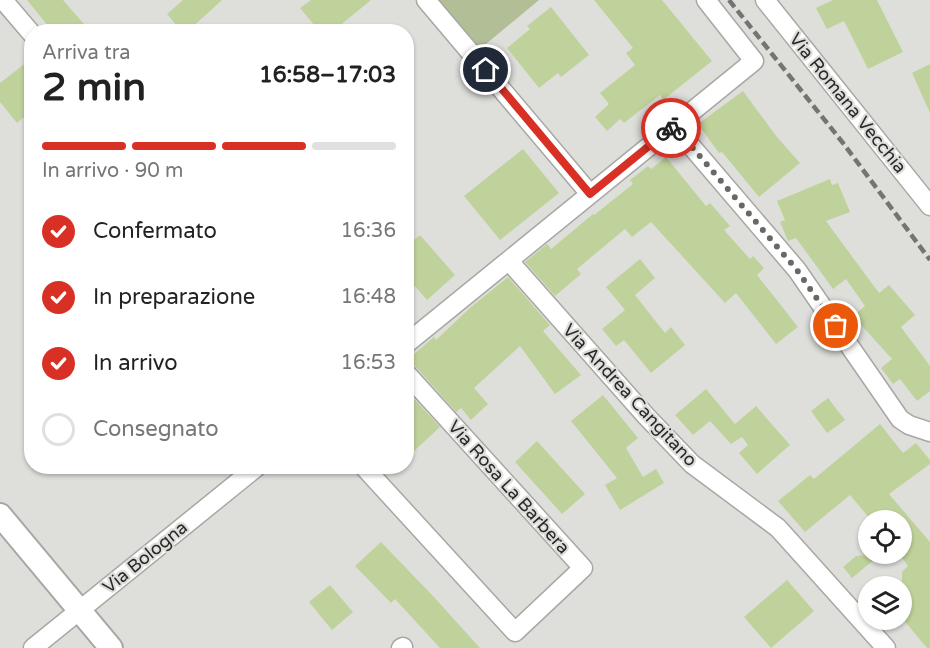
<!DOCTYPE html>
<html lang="it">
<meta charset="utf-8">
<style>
body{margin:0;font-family:"Varela Round",sans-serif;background:#f2f2f2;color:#222;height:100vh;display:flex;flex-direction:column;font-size:22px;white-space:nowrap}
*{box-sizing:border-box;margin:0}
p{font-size:20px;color:#767676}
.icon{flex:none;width:33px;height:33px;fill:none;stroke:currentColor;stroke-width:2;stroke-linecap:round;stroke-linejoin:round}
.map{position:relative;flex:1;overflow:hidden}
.drawer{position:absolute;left:24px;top:24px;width:390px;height:450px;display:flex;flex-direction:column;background:#fff;border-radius:24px;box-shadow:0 2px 4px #0004}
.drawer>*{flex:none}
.controls{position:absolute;left:858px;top:510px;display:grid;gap:12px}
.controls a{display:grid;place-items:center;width:54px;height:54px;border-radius:50%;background:#fff;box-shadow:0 2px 4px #0004;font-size:30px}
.pin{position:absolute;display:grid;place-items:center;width:51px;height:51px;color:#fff;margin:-26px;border:3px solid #fff;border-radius:50%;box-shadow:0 2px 6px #0007}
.courier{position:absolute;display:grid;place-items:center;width:60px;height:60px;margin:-30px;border:4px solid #d93025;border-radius:50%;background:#fff;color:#222;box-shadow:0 2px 8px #0007}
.headline em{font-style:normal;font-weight:700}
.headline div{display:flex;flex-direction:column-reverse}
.headline{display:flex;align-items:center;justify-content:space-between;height:102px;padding:0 18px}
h1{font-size:39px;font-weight:700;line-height:45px}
.bar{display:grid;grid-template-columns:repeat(4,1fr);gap:9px 6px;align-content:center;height:72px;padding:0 18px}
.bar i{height:8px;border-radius:4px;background:#e0e0e0}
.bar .on{background:#d93025}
.bar p{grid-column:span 4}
ol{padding:0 18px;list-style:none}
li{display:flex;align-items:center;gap:18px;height:66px}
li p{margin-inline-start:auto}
li .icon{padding:6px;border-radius:50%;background:#d93025;color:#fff;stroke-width:4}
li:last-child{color:#767676}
li i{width:33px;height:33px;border:3px solid #e0e0e0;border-radius:50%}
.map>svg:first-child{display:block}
.green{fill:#b1be96}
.building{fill:#c0d29b}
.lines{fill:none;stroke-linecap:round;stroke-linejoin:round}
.minor-casing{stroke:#a7a8a4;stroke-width:21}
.tertiary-casing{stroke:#a7a8a4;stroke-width:26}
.minor{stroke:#fff;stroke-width:18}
.tertiary{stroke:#fff;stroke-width:22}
.rail{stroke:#747572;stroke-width:4.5;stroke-dasharray:9 4.5;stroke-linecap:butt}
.done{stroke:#686967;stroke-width:6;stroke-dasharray:0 10.8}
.route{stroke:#d93025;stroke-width:8}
.labels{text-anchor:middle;stroke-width:4.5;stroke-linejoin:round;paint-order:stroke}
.street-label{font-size:18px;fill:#292a28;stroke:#dedfdb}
</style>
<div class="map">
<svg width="930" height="648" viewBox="0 0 930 648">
<rect width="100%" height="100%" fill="#dedfdb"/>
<path class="green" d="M437 0H539L480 49Z"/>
<path class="building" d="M27 0H63L91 32H53Z
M183 0H222L187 32H182L167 14Z
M311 0H371L332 32H320L300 8Z
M594 0H662L712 61 663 100 660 95 624 123 620 119 607 131 595 117 609 104 600 93 635 65 626 53 633 48Z
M833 0H877L903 52 868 69 844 21 827 29 816 8Z
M551 7 589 55 561 77 558 73 539 88 507 48 530 29 527 26Z
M32 58V100L24 105 28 114 17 123 0 102V83Z
M930 64V113L912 73Z
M743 91 777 137 800 163 759 197 722 152 719 153 698 124Z
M523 149 559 193 500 240 464 196Z
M666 157 706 206 710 203 730 226 724 230 750 259 753 256 764 268 757 275 798 327 776 344 736 293 725 303 651 222 632 237 625 229 577 269 581 274 555 296 525 262 547 244 551 249 593 214 594 215 633 184 630 180 648 166 651 169Z
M830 179 832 185 838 183 850 212 826 221 879 293 889 285 915 315 901 327 930 366V391L917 401 900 379 893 384 881 368 892 359 853 316 865 306 846 279 833 289 796 238 788 241 780 222 785 220 777 201Z
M420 235 455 275 427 300 415 286 406 293V247Z
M640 259 655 278 635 295 665 333 671 327 685 345 651 373 624 340 616 346 602 329 625 310 606 287Z
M508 277 550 325 543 331 581 375 555 394 520 346 474 388 488 404 471 420 461 408 456 412 414 365 406 361 434 337 436 340 471 307Z
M706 389 735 424 756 406 790 445 757 474 739 453 748 445 742 437 731 444 710 421 693 435 675 415Z
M406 390 440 427 414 451 406 442Z
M603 395 638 438 626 448 643 477 656 469 664 483 620 510 605 485 617 478 571 421Z
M828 398 845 420 827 433 811 411Z
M880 424 903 453 916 443 930 460V464L889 494 930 542V648H927L902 618V572L908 566 902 558V520H871L850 495 805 532 778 501 810 475 814 479Z
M537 441 585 494 562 514 515 462Z
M381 542 433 596 480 648H440L395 599 391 603 355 566Z
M881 554 852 578 843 567 856 556Z
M787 580 814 611 771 648 744 617Z
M330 585 353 612 332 630 309 602Z"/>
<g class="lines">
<defs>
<path id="minor" d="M3 0 32 34
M426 0 590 194
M765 0 930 206
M674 126 797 270 900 419 909 425 930 432
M509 261 646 416 692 464 778 528 886 648
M406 344 754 61 706 0
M363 466 515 632 583 568 406 373
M33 648 258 466
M401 648 403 647"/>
<path id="tertiary" d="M0 515 111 648"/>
</defs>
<use href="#minor" class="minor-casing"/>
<use href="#tertiary" class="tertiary-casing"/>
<use href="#minor" class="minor"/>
<use href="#tertiary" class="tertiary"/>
<path class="rail" d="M729 0 843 143 930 260"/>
</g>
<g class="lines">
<path class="done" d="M671 128 674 126 797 270 836 326"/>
<path class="route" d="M486 70 590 194 671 128"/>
</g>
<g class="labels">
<g class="street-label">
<text transform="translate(848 103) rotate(51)" y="6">Via Romana Vecchia</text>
<text transform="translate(630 395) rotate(47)" y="6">Via Andrea Cangitano</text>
<text transform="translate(509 487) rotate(48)" y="6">Via Rosa La Barbera</text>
<text transform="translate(145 557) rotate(-39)" y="6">Via Bologna</text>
</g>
</g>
</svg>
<div class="controls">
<a><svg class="icon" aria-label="locate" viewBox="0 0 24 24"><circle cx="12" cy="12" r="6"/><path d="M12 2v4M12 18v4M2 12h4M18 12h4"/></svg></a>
<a><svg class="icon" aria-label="layers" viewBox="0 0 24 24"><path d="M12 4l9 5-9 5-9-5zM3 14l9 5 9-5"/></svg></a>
</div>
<div class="pin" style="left:836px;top:326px;background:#ea580c"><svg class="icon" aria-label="bag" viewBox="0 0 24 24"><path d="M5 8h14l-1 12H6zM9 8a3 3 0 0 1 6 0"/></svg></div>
<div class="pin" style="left:486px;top:70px;background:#1f2937"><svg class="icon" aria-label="home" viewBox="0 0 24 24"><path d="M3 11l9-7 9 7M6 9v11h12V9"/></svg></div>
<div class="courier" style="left:671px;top:128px"><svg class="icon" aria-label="bike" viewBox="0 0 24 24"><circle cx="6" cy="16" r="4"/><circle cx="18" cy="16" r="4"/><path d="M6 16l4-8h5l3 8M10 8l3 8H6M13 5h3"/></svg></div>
<section class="drawer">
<div class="headline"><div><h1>2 min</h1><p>Arriva tra</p></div><em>16:58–17:03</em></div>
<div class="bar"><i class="on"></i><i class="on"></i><i class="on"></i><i></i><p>In arrivo · 90 m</p></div>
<ol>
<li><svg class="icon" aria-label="check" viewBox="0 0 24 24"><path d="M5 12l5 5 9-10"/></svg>Confermato<p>16:36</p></li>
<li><svg class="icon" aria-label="check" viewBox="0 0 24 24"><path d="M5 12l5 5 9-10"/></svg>In preparazione<p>16:48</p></li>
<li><svg class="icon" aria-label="check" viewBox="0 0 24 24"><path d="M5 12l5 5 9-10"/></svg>In arrivo<p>16:53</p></li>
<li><i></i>Consegnato</li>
</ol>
</section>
</div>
